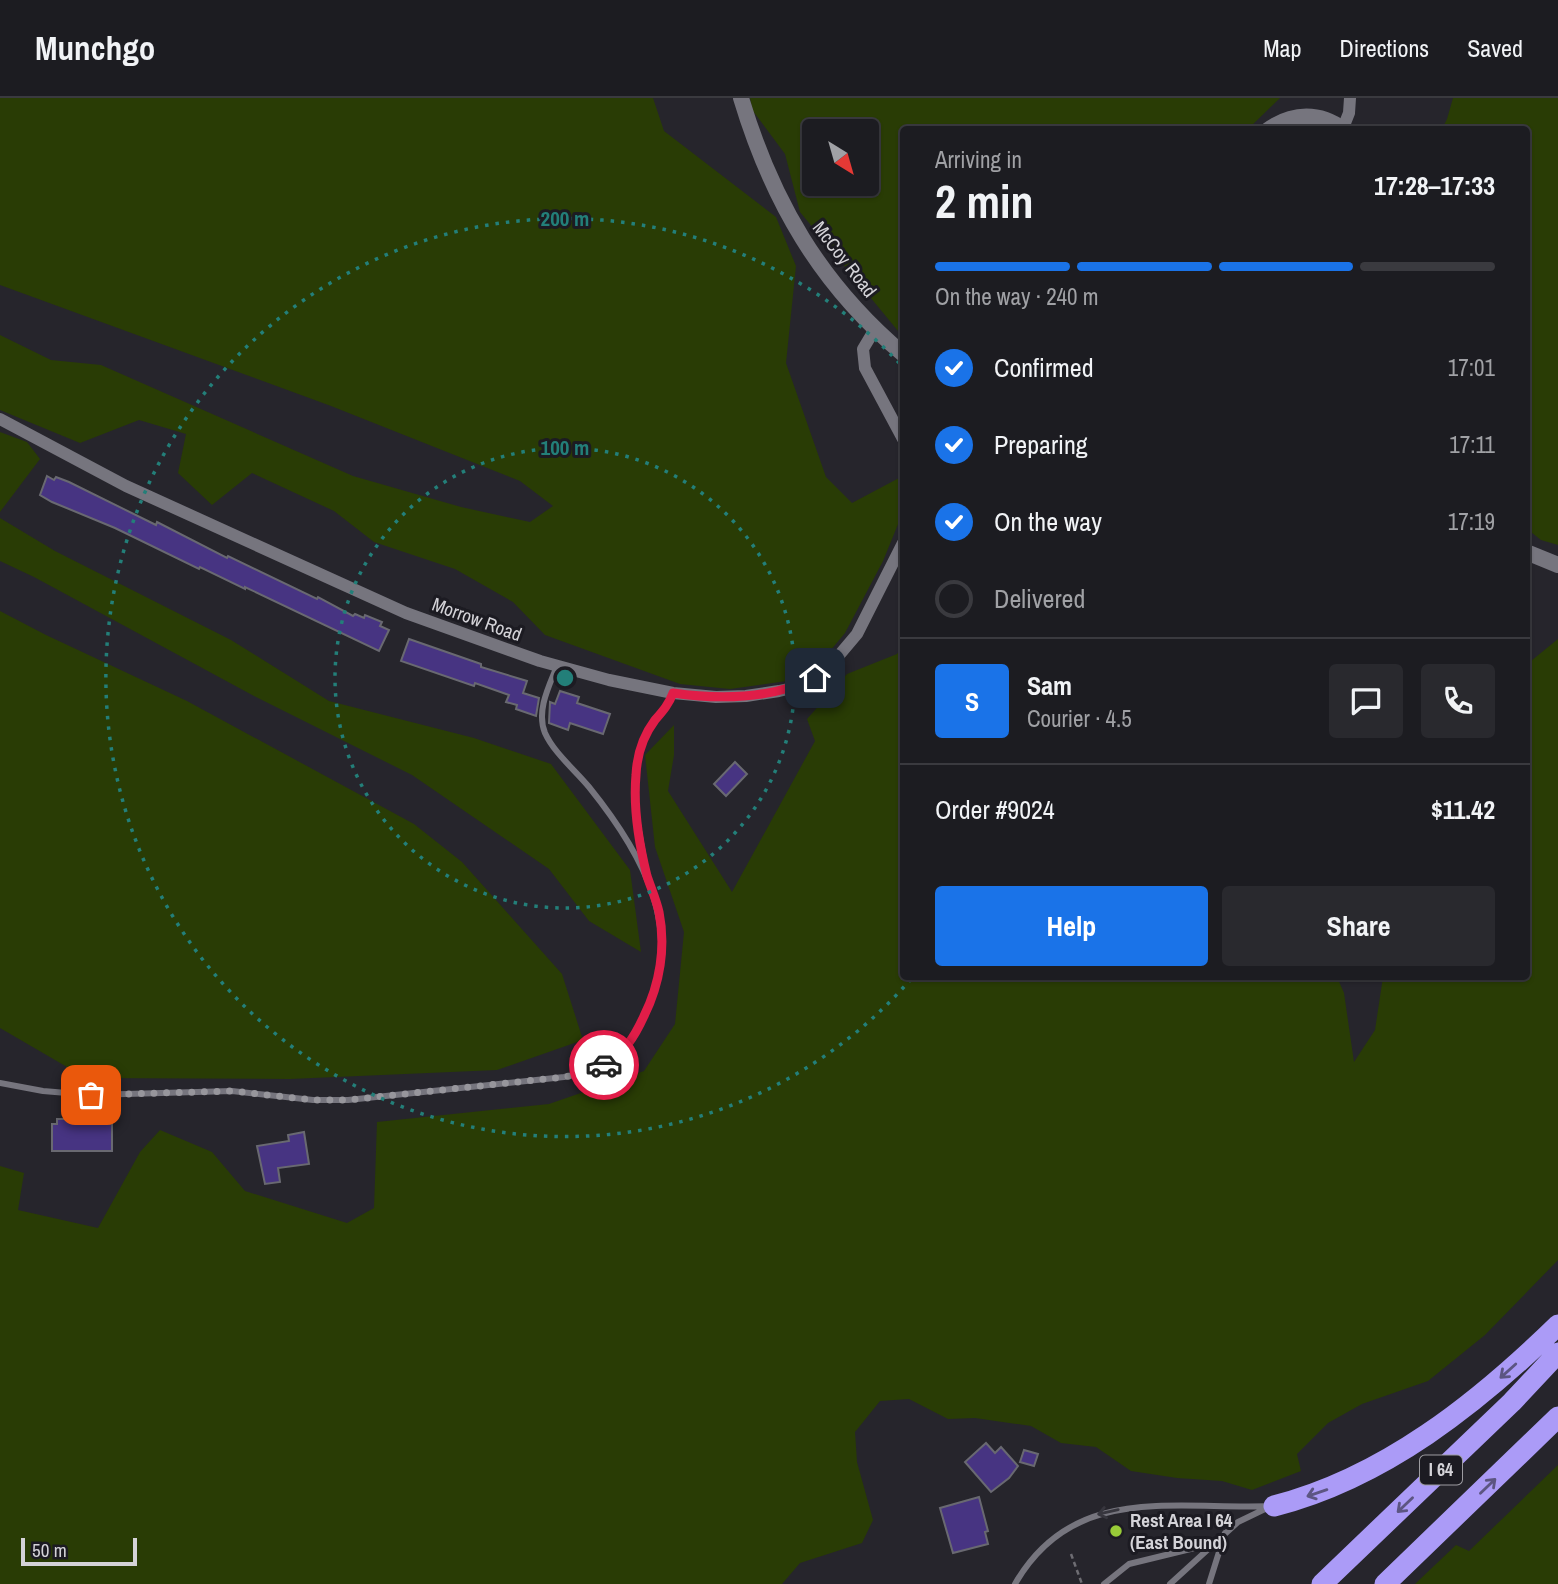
<!DOCTYPE html>
<meta charset="utf-8">
<style>
body{margin:0;font-family:"Archivo Narrow",sans-serif;background:#29292e;color:#f1f3f6;height:100vh;display:flex;flex-direction:column;font-size:26px;white-space:nowrap}
*{box-sizing:border-box;margin:0}
p{font-size:23px;color:#a0a1a5}
.icon{flex:none;width:38px;height:38px;fill:none;stroke:currentColor;stroke-width:2;stroke-linecap:round;stroke-linejoin:round}
.map{position:relative;flex:1;overflow:hidden}
.drawer{position:absolute;left:900px;top:28px;width:630px;height:854px;display:flex;flex-direction:column;background:#1c1c21;border-radius:7px;box-shadow:0 2px 5px #0004,0 0 0 2px #3a3a3f}
.drawer>*{flex:none}
.needle{width:46px;rotate:143deg}
.buttons{position:absolute;left:802px;top:21px;display:grid;gap:14px}
.buttons a{display:grid;place-items:center;width:77px;height:77px;border-radius:7px;background:#1c1c21;box-shadow:0 2px 5px #0004,0 0 0 2px #3a3a3f;font-size:35px}
.scale{position:absolute;left:21px;bottom:18px;width:116px;box-sizing:border-box;padding-left:7px;border:4px solid #d4d3d8;border-top:0;font-size:19px;line-height:24px;white-space:nowrap;color:#d4d3d8;-webkit-text-stroke:5px #1c1b22;paint-order:stroke}
.pin{position:absolute;display:grid;place-items:center;width:60px;height:60px;color:#fff;margin:-30px;border-radius:14px;box-shadow:0 4px 10px #0006}
.courier{position:absolute;display:grid;place-items:center;width:70px;height:70px;margin:-35px;border:5px solid #e11d48;border-radius:50%;background:#fff;color:#222;box-shadow:0 2px 9px #0007}
.headline em{font-style:normal;font-weight:700}
.headline div{display:flex;flex-direction:column-reverse}
.headline{display:flex;align-items:center;justify-content:space-between;height:119px;padding:0 35px}
h1{font-size:46px;font-weight:700;line-height:52px}
.bar{display:grid;grid-template-columns:repeat(4,1fr);gap:10px 7px;align-content:center;height:84px;padding:0 35px}
.bar i{height:9px;border-radius:5px;background:#3a3a3f}
.bar .selected{background:#1a73e8}
.bar p{grid-column:span 4}
.line{display:flex;align-items:center;gap:18px;padding:0 35px;border-top:2px solid #3a3a3f}
.line div{flex:1}
.round{display:grid;place-items:center;flex:none;width:74px;height:74px;border-radius:7px;background:#29292e}
ol{padding:0 35px;list-style:none}
li{display:flex;align-items:center;gap:21px;height:77px}
li p{margin-inline-start:auto}
li .icon{padding:7px;border-radius:50%;background:#1a73e8;color:#fff;stroke-width:4}
li:last-child{color:#a0a1a5}
li i{width:38px;height:38px;border:4px solid #3a3a3f;border-radius:50%}
.primary-button{display:flex;gap:14px;margin-top:auto;padding:14px 35px}
.primary-button a{flex:1;height:80px;border-radius:7px;background:#1a73e8;color:#fff;font-size:28px;font-weight:700;line-height:80px;text-align:center}
.primary-button a+a{background:#29292e;color:#f1f3f6}
header{display:flex;align-items:center;gap:42px;box-sizing:border-box;height:98px;padding:0 35px;background:#1c1c21;border-bottom:2px solid #3a3a3f}
header strong{font-size:33px}
nav{display:flex;gap:38px;margin-inline-start:auto;font-size:24px}
.map>svg:first-child{display:block}
.green{fill:#293c05;fill-rule:evenodd}
.building{fill:#473482;stroke:#696971;stroke-width:2}
.lines{fill:none;stroke-linecap:round;stroke-linejoin:round}
.path{stroke:#6e6d73;stroke-width:2.5;stroke-dasharray:5 3.5;stroke-linecap:butt}
.service{stroke:#76757e;stroke-width:6}
.minor{stroke:#76757e;stroke-width:12}
.tertiary{stroke:#76757e;stroke-width:16}
.motorway{stroke:#ab9bf7;stroke-width:21}
.oneway{stroke:#5c5582}
.oneway2{stroke:#37363e}
.done{stroke:#97969c;stroke-width:7;stroke-dasharray:0 12.6}
.route{stroke:#e11d48;stroke-width:9}
.ring{fill:none;stroke:#237f79;stroke-width:3.5;stroke-dasharray:3.5 7}
.poi-dot{fill:#98cb38;stroke:#1c1b22;stroke-width:2.5}
.labels{text-anchor:middle;stroke-width:6;stroke-linejoin:round;paint-order:stroke}
.shield{fill:#1c1b22;stroke:#9d9ca1;stroke-width:2}
.shield-label{font-size:18px;font-weight:bold;fill:#d4d3d8}
.street-label{font-size:19px;fill:#d4d3d8;stroke:#1c1b22}
.poi-label{font-size:19px;font-weight:bold;fill:#d4d3d8;stroke:#1c1b22;text-anchor:start}
.centre{fill:#237f79;stroke:#1c1b22;stroke-width:3.5}
.ring-label{font-size:21px;text-anchor:middle;font-weight:bold;fill:#237f79;stroke:#1c1b22;stroke-width:6;stroke-linejoin:round;paint-order:stroke}
</style>
<header>
<strong>Munchgo</strong>
<nav><a>Map</a><a>Directions</a><a>Saved</a></nav>
</header>
<div class="map">
<svg width="1558" height="1486" viewBox="0 0 1558 1486">
<rect width="100%" height="100%" fill="#26252c"/>
<path class="green" d="M0 0H653L664 33 776 119 796 168 786 265 826 379 852 405 899 380 903 398V414L883 463 845 535 820 565 787 583 730 591 680 586 545 537 513 504 455 471 374 444 334 413 252 375 212 407 178 375 186 336 139 322 80 345 0 312V237L51 262 101 267 353 378 461 409 530 424 553 408 520 383 331 308 0 187Z
M750 0H1280L1248 31 903 32V239L800 114 785 56 753 13ZM814 33H866V86H814Z
M1453 0H1558V447L1541 442 1526 430V32L1442 31 1447 21Z
M0 334 27 344 40 361 0 414Z
M0 420 55 453 231 542 329 603 474 640 551 666 630 772 641 854 589 823 549 771 412 677 254 598 34 479 0 463Z
M0 513 46 537 187 603 414 726 462 764 562 876 583 942 497 972 290 981 86 980 0 930Z
M1558 541V1162L1485 1237 1428 1283 1362 1306 1328 1325 1297 1356 1301 1373 1252 1392 1222 1383 1177 1380 1131 1373 1096 1349 1061 1345 1031 1328 975 1320 948 1321 909 1301 880 1303 855 1334 857 1364 873 1422 862 1445 800 1465 782 1486H0V1068L24 1075 18 1112 98 1130 140 1054 160 1032 212 1054 245 1093 347 1125 374 1110 377 1024 549 1006 644 973 675 926 684 834 655 749 645 657 674 627V657L668 693 732 794 815 643 807 621 847 576 897 556 903 547V878L1337 879 1344 895 1354 964 1375 932 1383 879 1526 878V567Z
M1558 1367V1486H1415L1456 1447 1469 1453Z"/>
<path class="building" d="M47 378 54 382 56 379 69 384 156 427 157 424 227 460 228 458 317 501 318 499 353 518 355 516 364 520 365 517 382 524 380 528 389 532 379 553 245 489V491L200 469 199 471 115 430 52 404 40 397Z
M409 541 481 566V569L527 583 523 595 539 600 536 618 516 611 517 607 506 604 509 597 475 585 474 588 401 563Z
M560 593 579 599 577 605 610 616 603 636 570 625 568 632 549 625 550 604 555 606Z
M735 664 747 676 726 698 714 686Z
M57 1021H91V1026H112V1053H52V1026H57Z
M304 1034 309 1066 278 1070 280 1084 265 1086 257 1048 289 1043 288 1037Z
M986 1345 995 1355 1001 1349 1018 1368 1009 1380 991 1394 965 1364Z
M1024 1352 1038 1356 1034 1368 1020 1364Z
M979 1399 988 1433 985 1434 988 1446 953 1455 940 1410Z"/>
<g class="lines">
<path class="path" d="M1071 1456 1082 1486"/>
<path class="service" d="M646 772C639 731 626 682 643 642 651 624 666 613 673 595
M0 985 43 993 91 997 232 993 313 1002H348L564 979C606 971 626 956 645 918 686 832 643 756 589 689 575 672 554 655 545 635 536 613 549 588 557 568
M1015 1486C1073 1385 1173 1412 1272 1408
M1104 1486 1129 1466 1211 1446
M1170 1486 1238 1424 1265 1411
M1209 1486 1225 1435"/>
<path class="minor" d="M1343 30 1349 15 1350 0
M875 231 863 251 865 270 903 341
M0 321 126 388 406 515 540 563 609 582 673 595 716 599 746 598 779 593 797 589 815 580 830 568 857 536 903 445"/>
<path class="tertiary" d="M741 0C772 103 820 186 903 256
M1268 32C1293 14 1320 14 1344 32
M1526 454 1558 467"/>
<path class="motorway" d="M1274 1408C1384 1380 1478 1305 1558 1227
M1322 1486 1512 1304 1558 1255
M1385 1486 1558 1319"/>
</g>
<defs><path id="oneway-shaft" d="M-6 0H5M1.5-3L5.5 0L1.5 3" fill="none" stroke-width="1.6" stroke-linecap="round" stroke-linejoin="round" transform="scale(1.75)"/></defs>
<g class="oneway">
<use href="#oneway-shaft" transform="translate(1508 1273) rotate(138)"/>
<use href="#oneway-shaft" transform="translate(1488 1388) rotate(-44)"/>
<use href="#oneway-shaft" transform="translate(1317 1395) rotate(161)"/>
<use href="#oneway-shaft" transform="translate(1405 1407) rotate(136)"/>
</g>
<use class="oneway2" href="#oneway-shaft" transform="translate(1108 1414) rotate(167)"/>
<g class="lines">
<path class="done" d="M91 997 232 993 313 1002H348L564 979 582 976 604 967"/>
<path class="route" d="M604 967C624 956 635 938 644 918 660 886 666 849 659 814 656 801 651 790 647 778 639 746 633 710 636 677 637 656 643 638 655 622 663 613 669 606 673 595 721 602 771 601 815 580"/>
</g>
<g class="ring">
<circle cx="565" cy="580" r="230"/>
<path d="M911 881A459 459 0 1 1 901 267"/>
</g>
<circle class="poi-dot" cx="1116" cy="1433" r="7"/>
<g class="labels">
<rect class="shield" x="1420" y="1357.5" width="42" height="29" rx="5"/>
<g class="shield-label">
<text x="1441" y="1378">I 64</text>
</g>
<g class="street-label">
<text transform="translate(845 161) rotate(52)" y="7">McCoy Road</text>
<text transform="translate(477 521) rotate(20)" y="7">Morrow Road</text>
</g>
<g class="poi-label">
<text x="1130" y="1429">Rest Area I 64<tspan x="1130" dy="22">(East Bound)</tspan></text>
</g>
</g>
<circle cx="565" cy="580" r="10" class="centre"/>
<g class="ring-label">
<text x="565" y="128">200 m</text>
<text x="565" y="357">100 m</text>
</g>
</svg>
<div class="buttons">
<a><svg class="needle" viewBox="-14 -14 28 28"><path d="M0-13l5 13h-10z" fill="#e53935"/><path d="M0 13l5-13h-10z" fill="#a0a1a5"/></svg></a>
</div>
<div class="scale">50 m</div>
<div class="pin" style="left:91px;top:997px;background:#ea580c"><svg class="icon" aria-label="bag" viewBox="0 0 24 24"><path d="M5 8h14l-1 12H6zM9 8a3 3 0 0 1 6 0"/></svg></div>
<div class="pin" style="left:815px;top:580px;background:#1f2937"><svg class="icon" aria-label="home" viewBox="0 0 24 24"><path d="M3 11l9-7 9 7M6 9v11h12V9"/></svg></div>
<div class="courier" style="left:604px;top:967px"><svg class="icon" aria-label="car" viewBox="0 0 24 24"><path d="M5 17H2v-5l4-1 3-4h7l3 4 3 1v5h-3M9 17h6M6 11h13"/><circle cx="7" cy="17" r="2"/><circle cx="17" cy="17" r="2"/></svg></div>
<section class="drawer">
<div class="headline"><div><h1>2 min</h1><p>Arriving in</p></div><em>17:28–17:33</em></div>
<div class="bar"><i class="selected"></i><i class="selected"></i><i class="selected"></i><i></i><p>On the way · 240 m</p></div>
<ol>
<li><svg class="icon" aria-label="check" viewBox="0 0 24 24"><path d="M5 12l5 5 9-10"/></svg>Confirmed<p>17:01</p></li>
<li><svg class="icon" aria-label="check" viewBox="0 0 24 24"><path d="M5 12l5 5 9-10"/></svg>Preparing<p>17:11</p></li>
<li><svg class="icon" aria-label="check" viewBox="0 0 24 24"><path d="M5 12l5 5 9-10"/></svg>On the way<p>17:19</p></li>
<li><i></i>Delivered</li>
</ol>
<div class="line" style="height:126px"><b class="round" style="background:#1a73e8;color:#fff">S</b><div><b>Sam</b><p>Courier · 4.5</p></div><a class="round"><svg class="icon" aria-label="chat" viewBox="0 0 24 24"><path d="M4 5h16v11H9l-5 4z"/></svg></a><a class="round"><svg class="icon" aria-label="phone" viewBox="0 0 24 24"><path d="M5 4h4l2 5-3 2q2 4 5 5l2-3 5 2v4C11 20 4 13 5 4z"/></svg></a></div>
<div class="line" style="height:91px"><div>Order #9024</div><b>$11.42</b></div>
<div class="primary-button"><a>Help</a><a>Share</a></div>
</section>
</div>
